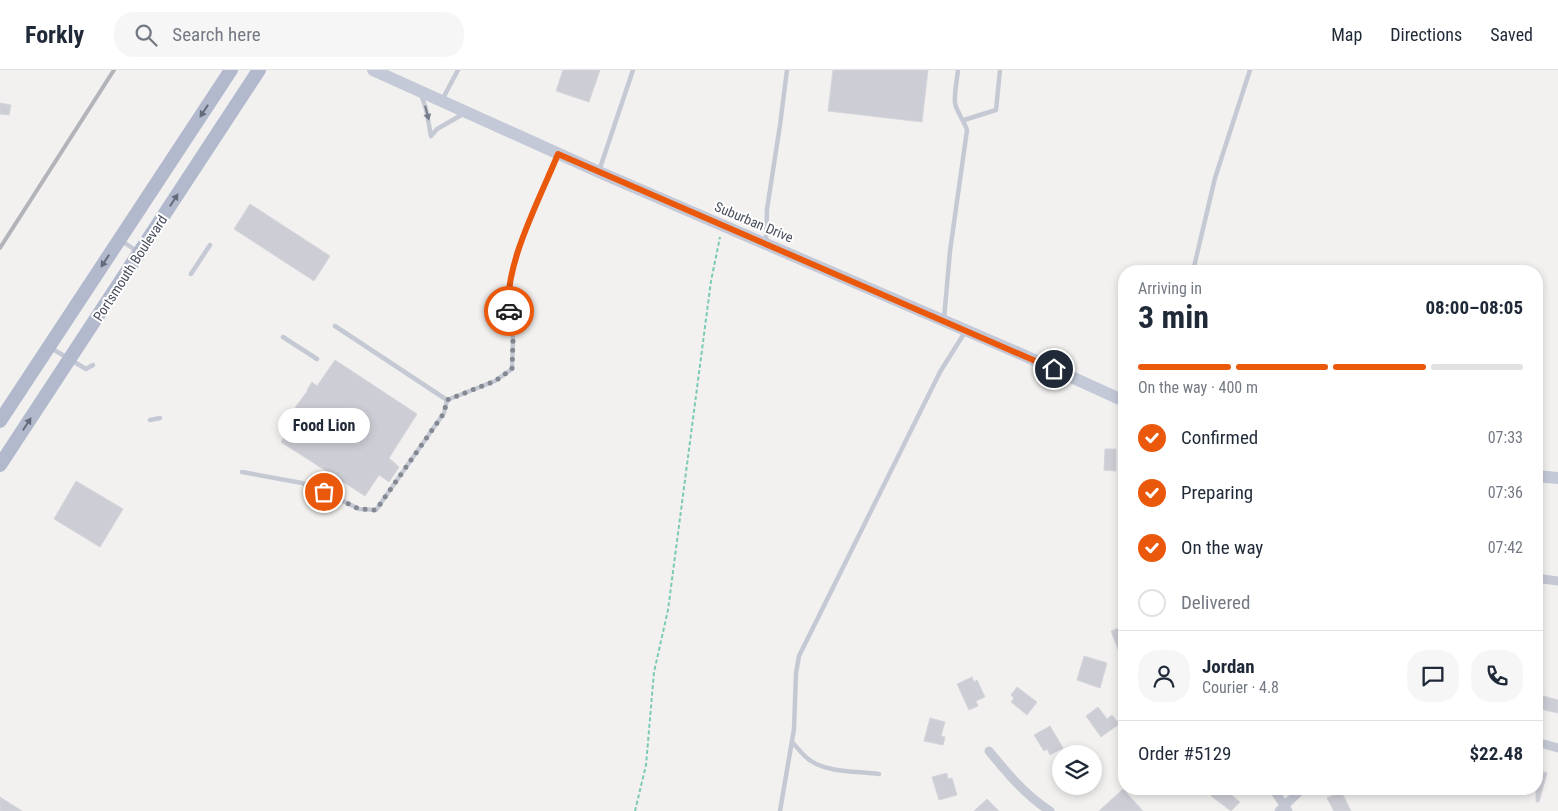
<!DOCTYPE html>
<meta charset="utf-8">
<style>
body{margin:0;font-family:"Roboto Condensed",sans-serif;background:#f6f6f7;color:#1f2937;height:100vh;display:flex;flex-direction:column;font-size:19px;white-space:nowrap}
*{box-sizing:border-box;margin:0}
p{font-size:16px;color:#747a83}
.icon{flex:none;width:28px;height:28px;fill:none;stroke:currentColor;stroke-width:2;stroke-linecap:round;stroke-linejoin:round}
.map{position:relative;flex:1;overflow:hidden}
.panel{position:absolute;left:1118px;top:195px;width:425px;height:530px;display:flex;flex-direction:column;background:#fff;border-radius:20px;box-shadow:0 2px 8px #0003}
.panel>*{flex:none}
.controls{position:absolute;left:1052px;top:675px;display:grid;gap:10px}
.controls a{display:grid;place-items:center;width:50px;height:50px;border-radius:50%;background:#fff;box-shadow:0 2px 8px #0003;font-size:25px}
.pin{position:absolute;display:grid;place-items:center;width:42px;height:42px;color:#fff;margin:-21px;border:2px solid #fff;border-radius:50%;box-shadow:0 1px 5px #0007}
.courier{position:absolute;display:grid;place-items:center;width:50px;height:50px;margin:-25px;border:4px solid #ea580c;border-radius:50%;background:#fff;color:#222;box-shadow:0 1px 6px #0007}
.bubble{position:absolute;height:35px;border-radius:18px;background:#fff;box-shadow:0 2px 8px #0003;font-size:16px;font-weight:700;line-height:35px;text-align:center}
.summary em{font-style:normal;font-weight:700}
.summary div{display:flex;flex-direction:column-reverse}
.summary{display:flex;align-items:center;justify-content:space-between;height:85px;padding:0 20px}
h1{font-size:32px;font-weight:700;line-height:38px}
.bar{display:grid;grid-template-columns:repeat(4,1fr);gap:8px 5px;align-content:center;height:60px;padding:0 20px}
.bar i{height:6px;border-radius:4px;background:#e0e1e3}
.bar .on{background:#ea580c}
.bar p{grid-column:span 4}
.line{display:flex;align-items:center;gap:12px;padding:0 20px;border-top:1px solid #e0e1e3}
.line div{flex:1}
.round{display:grid;place-items:center;flex:none;width:52px;height:52px;border-radius:20px;background:#f6f6f7}
ol{padding:0 20px;list-style:none}
li{display:flex;align-items:center;gap:15px;height:55px}
li p{margin-inline-start:auto}
li .icon{padding:5px;border-radius:50%;background:#ea580c;color:#fff;stroke-width:4}
li:last-child{color:#747a83}
li i{width:28px;height:28px;border:2px solid #e0e1e3;border-radius:50%}
header{display:flex;align-items:center;gap:30px;box-sizing:border-box;height:70px;padding:0 25px;background:#fff;border-bottom:1px solid #e0e1e3}
header strong{font-size:24px}
nav{display:flex;gap:28px;margin-inline-start:auto;font-size:18px}
.search{width:350px;height:45px;background:#f6f6f7;display:flex;align-items:center;gap:12px;box-sizing:border-box;padding:0 18px;border-radius:20px;color:#747a83;font-size:19px}
.map>svg:first-child{display:block}
.building{fill:#cdced5;stroke:#d5d5db}
.lines{fill:none;stroke-linecap:round;stroke-linejoin:round}
.path{stroke:#7bcab4;stroke-width:2;stroke-dasharray:4 2.5;stroke-linecap:butt}
.lane{stroke:#c5c9d4;stroke-width:4.5}
.street{stroke:#c5c9d4;stroke-width:9}
.secondary{stroke:#c4c9d8;stroke-width:12}
.primary{stroke:#b2b9cd;stroke-width:14}
.rail{stroke:#b3b4ba;stroke-width:4}
.oneway{fill:#636a79}
.oneway2{fill:#747a87}
.done{stroke:#848890;stroke-width:5;stroke-dasharray:0 9}
.route{stroke:#ea580c;stroke-width:6}
.labels{text-anchor:middle;stroke-width:4;stroke-linejoin:round;paint-order:stroke}
.street-label{font-size:14px;fill:#494f5d;stroke:#fff}
</style>
<header>
<strong>Forkly</strong>
<div class="search"><svg class="icon" aria-label="search" viewBox="0 0 24 24"><circle cx="10" cy="10" r="6"/><path d="M15 15l6 6"/></svg>Search here</div>
<nav><a>Map</a><a>Directions</a><a>Saved</a></nav>
</header>
<div class="map">
<svg width="1558" height="741" viewBox="0 0 1558 741">
<rect width="100%" height="100%" fill="#f2f1f0"/>
<path class="building" d="M563 0H600L589 32 556 21Z
M833 0H928L922 52 828 41Z
M0 33 11 35 9 45 0 44Z
M250 134 330 186 314 211 234 159Z
M335 290 417 344 389 388 399 397 389 412 379 405 365 426 281 372 298 346 292 342 308 320H307L312 312 317 316Z
M1105 379H1116V401L1104 400Z
M76 411 123 439 100 477 54 449Z
M1124 556V592H1123L1111 561Z
M1084 586 1107 593 1100 618 1077 610Z
M972 607 974 612 977 610 985 627 976 631 978 636 969 640 957 614Z
M1017 617 1037 632 1027 645 1011 632 1014 628 1011 625Z
M1536 624 1558 630V643L1536 638Z
M1098 637 1107 649 1112 645 1119 654 1101 667 1086 646Z
M930 648 945 652 941 666 945 667 943 675 924 671Z
M1050 656 1063 678 1050 685 1047 679 1044 681 1034 665Z
M1536 700 1547 703 1539 732H1536Z
M947 703 948 709 952 708 957 725 939 730 932 707Z
M1123 719 1143 741H1099Z
M1217 719H1232L1229 723 1240 732 1231 741 1211 726Z
M1341 721 1351 741H1334L1327 728Z
M0 727 22 741H0Z
M987 729 999 741H974Z"/>
<g class="lines">
<path class="path" d="M635 741 646 695 654 602 668 540 711 211 720 167"/>
<path class="lane" d="M421 24 426 39 431 66
M442 30 458 0
M964 50 996 40 1000 0
M431 66 437 59 465 43
M599 101 633 0
M122 171 138 182
M766 172 767 139 780 55 787 0
M1193 201 1215 108 1250 0
M191 204 210 175
M944 249 950 181 967 60C964 50 957 43 955 33 954 23 957 10 958 0
M283 267 317 289
M51 278 86 299 93 295
M447 330 495 311 512 299 513 269 507 231 516 184 558 85
M150 350 160 348
M242 402 302 413 325 422 359 439 376 440 444 343 447 330 335 256
M792 672C798 678 803 686 811 691 829 703 858 701 879 704
M780 741 794 659 796 603 799 586 940 302 965 262"/>
<path class="street" d="M1536 508 1558 511
M1536 672 1558 678
M989 681C1008 704 1025 725 1050 741
M1273 719 1288 741
M1279 741 1302 719"/>
<path class="secondary" d="M373 0 599 102 1021 284 1124 331
M1536 406 1558 408"/>
<path class="primary" d="M0 351 231 0
M0 395 259 0"/>
<path class="rail" d="M0 178 114 0"/>
</g>
<defs><path id="oneway-solid" d="M-6-.8H1V-3.2L6.5 0L1 3.2V.8H-6Z" transform="scale(1.25)"/></defs>
<g class="oneway">
<use href="#oneway-solid" transform="translate(204 41) rotate(123)"/>
<use href="#oneway-solid" transform="translate(174 130) rotate(-57)"/>
<use href="#oneway-solid" transform="translate(105 191) rotate(123)"/>
<use href="#oneway-solid" transform="translate(27 354) rotate(-57)"/>
</g>
<use class="oneway2" href="#oneway-solid" transform="translate(427 43) rotate(75)"/>
<g class="lines">
<path class="done" d="M324 422 359 439 376 440 444 343 447 330 495 311 512 299 513 270 509 241"/>
<path class="route" d="M509 241C503 197 541 126 558 84L1054 299"/>
</g>
<g class="labels">
<g class="street-label">
<text transform="translate(754 152) rotate(23)" y="5">Suburban Drive</text>
<text transform="translate(130 198) rotate(-57)" y="5">Portsmouth Boulevard</text>
</g>
</g>
</svg>
<div class="controls">
<a><svg class="icon" aria-label="layers" viewBox="0 0 24 24"><path d="M12 4l9 5-9 5-9-5zM3 14l9 5 9-5"/></svg></a>
</div>
<div class="pin" style="left:324px;top:422px;background:#ea580c"><svg class="icon" aria-label="bag" viewBox="0 0 24 24"><path d="M5 8h14l-1 12H6zM9 8a3 3 0 0 1 6 0"/></svg></div>
<div class="pin" style="left:1054px;top:299px;background:#1f2937"><svg class="icon" aria-label="home" viewBox="0 0 24 24"><path d="M3 11l9-7 9 7M6 9v11h12V9"/></svg></div>
<div class="courier" style="left:509px;top:241px"><svg class="icon" aria-label="car" viewBox="0 0 24 24"><path d="M5 17H2v-5l4-1 3-4h7l3 4 3 1v5h-3M9 17h6M6 11h13"/><circle cx="7" cy="17" r="2"/><circle cx="17" cy="17" r="2"/></svg></div>
<div class="bubble" style="left:278px;top:338px;width:92px">Food Lion</div>
<section class="panel">
<div class="summary"><div><h1>3 min</h1><p>Arriving in</p></div><em>08:00–08:05</em></div>
<div class="bar"><i class="on"></i><i class="on"></i><i class="on"></i><i></i><p>On the way · 400 m</p></div>
<ol>
<li><svg class="icon" aria-label="check" viewBox="0 0 24 24"><path d="M5 12l5 5 9-10"/></svg>Confirmed<p>07:33</p></li>
<li><svg class="icon" aria-label="check" viewBox="0 0 24 24"><path d="M5 12l5 5 9-10"/></svg>Preparing<p>07:36</p></li>
<li><svg class="icon" aria-label="check" viewBox="0 0 24 24"><path d="M5 12l5 5 9-10"/></svg>On the way<p>07:42</p></li>
<li><i></i>Delivered</li>
</ol>
<div class="line" style="height:90px"><a class="round"><svg class="icon" aria-label="person" viewBox="0 0 24 24"><circle cx="12" cy="8" r="4"/><path d="M4 21q1-7 8-7t8 7"/></svg></a><div><b>Jordan</b><p>Courier · 4.8</p></div><a class="round"><svg class="icon" aria-label="chat" viewBox="0 0 24 24"><path d="M4 5h16v11H9l-5 4z"/></svg></a><a class="round"><svg class="icon" aria-label="phone" viewBox="0 0 24 24"><path d="M5 4h4l2 5-3 2q2 4 5 5l2-3 5 2v4C11 20 4 13 5 4z"/></svg></a></div>
<div class="line" style="height:65px"><div>Order #5129</div><b>$22.48</b></div>
</section>
</div>
